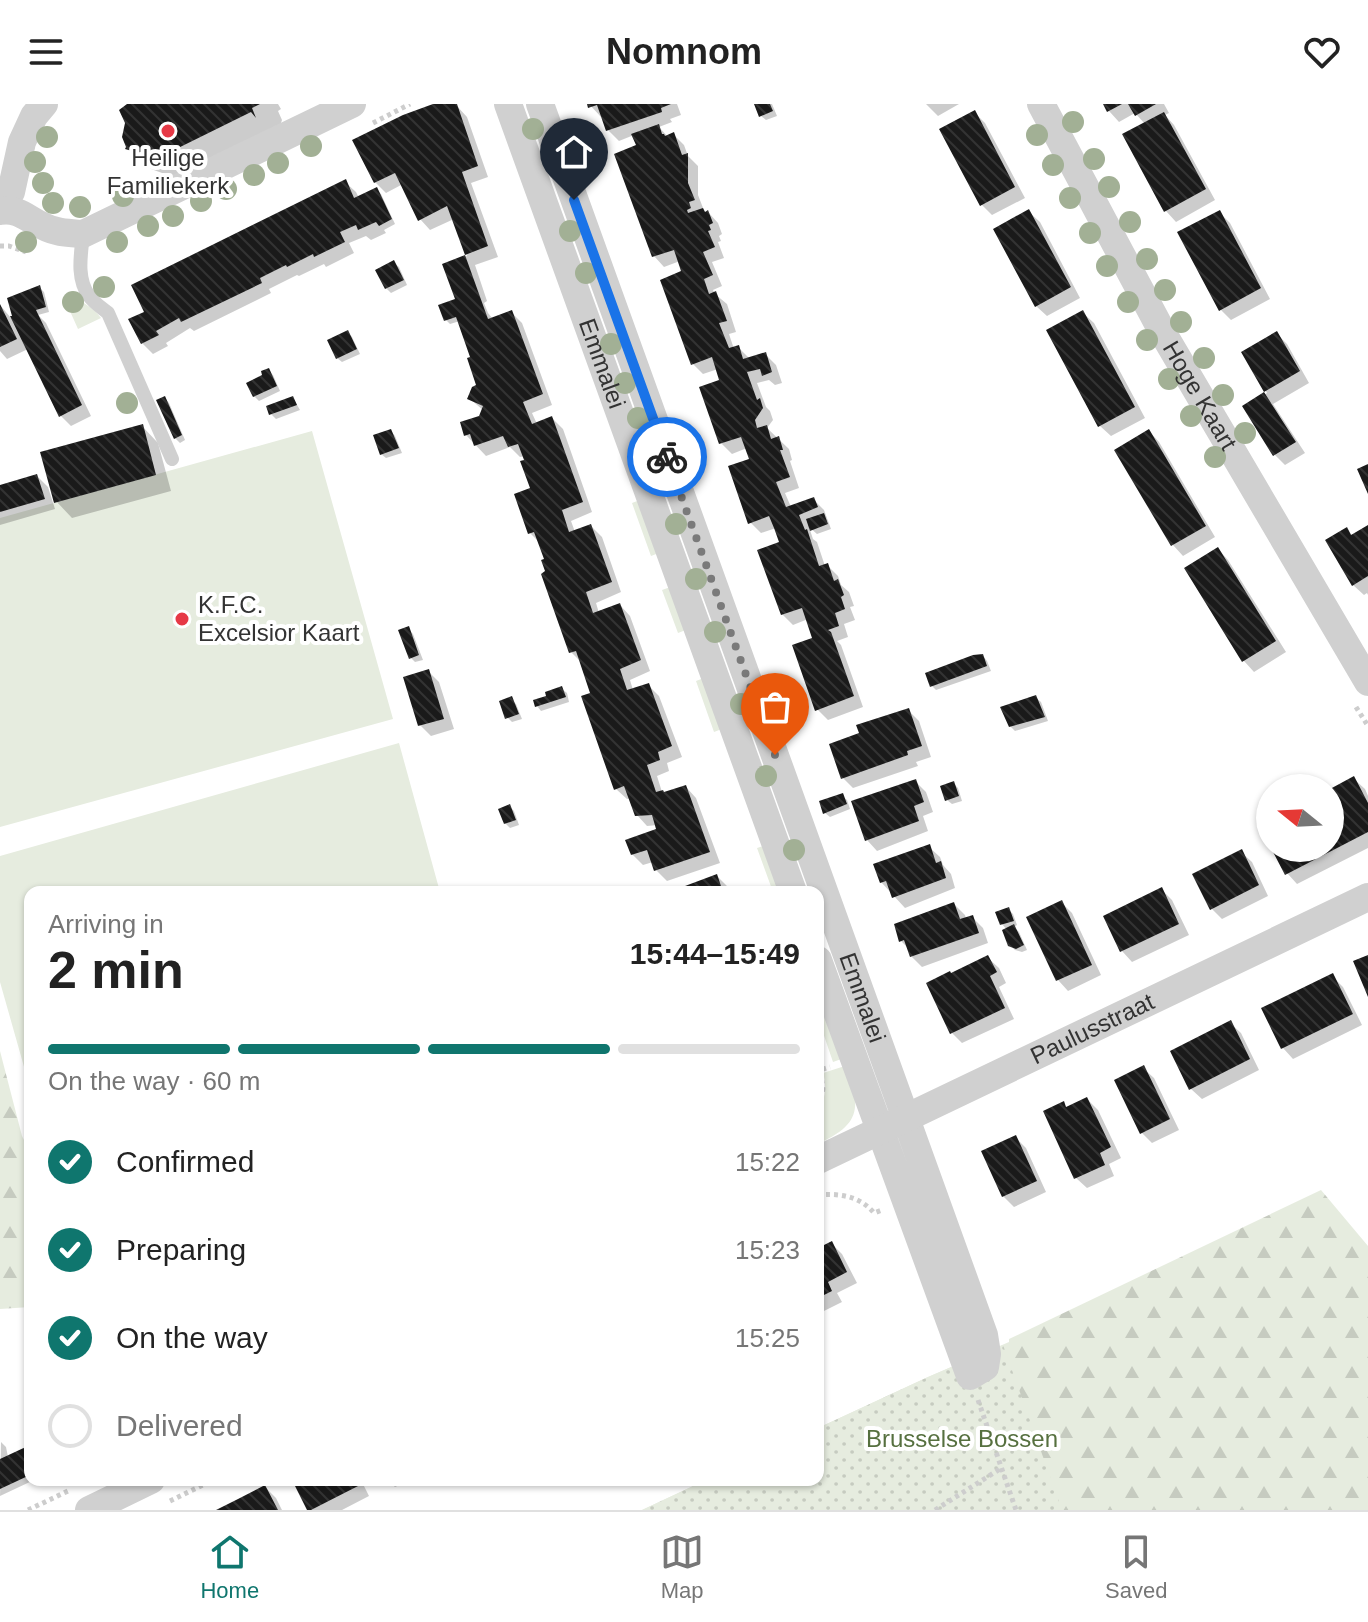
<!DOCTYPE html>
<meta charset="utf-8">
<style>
body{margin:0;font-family:Arial,sans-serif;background:#f2f2f2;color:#222;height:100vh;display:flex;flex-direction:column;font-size:30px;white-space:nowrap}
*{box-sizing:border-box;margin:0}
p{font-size:26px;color:#767676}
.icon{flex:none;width:44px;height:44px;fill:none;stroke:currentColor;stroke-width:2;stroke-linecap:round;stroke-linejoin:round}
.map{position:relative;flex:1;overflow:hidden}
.details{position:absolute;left:24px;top:782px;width:800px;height:600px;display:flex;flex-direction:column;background:#fff;border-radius:16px;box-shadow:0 2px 6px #0004}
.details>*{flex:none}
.needle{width:52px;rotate:288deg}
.controls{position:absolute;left:1256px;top:670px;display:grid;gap:16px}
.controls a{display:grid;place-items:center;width:88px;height:88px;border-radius:50%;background:#fff;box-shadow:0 2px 6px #0004;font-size:40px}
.pin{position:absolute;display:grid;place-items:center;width:68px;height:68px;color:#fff;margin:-82px -34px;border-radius:50% 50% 50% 0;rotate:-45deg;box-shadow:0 0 8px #0007}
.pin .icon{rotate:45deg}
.courier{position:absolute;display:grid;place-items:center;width:80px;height:80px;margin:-40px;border:6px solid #1a73e8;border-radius:50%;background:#fff;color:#222;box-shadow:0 2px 10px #0007}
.overview em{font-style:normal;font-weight:700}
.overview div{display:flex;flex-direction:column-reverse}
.overview{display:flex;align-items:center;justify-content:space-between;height:136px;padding:0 24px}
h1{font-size:52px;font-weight:700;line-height:60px}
.bar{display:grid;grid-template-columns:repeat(4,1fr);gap:12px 8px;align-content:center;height:96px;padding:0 24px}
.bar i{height:10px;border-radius:6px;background:#e0e0e0}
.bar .selected{background:#0f766e}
.bar p{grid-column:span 4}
ol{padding:0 24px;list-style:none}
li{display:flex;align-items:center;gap:24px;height:88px}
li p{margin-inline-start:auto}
li .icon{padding:8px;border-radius:50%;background:#0f766e;color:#fff;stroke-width:4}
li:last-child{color:#767676}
li i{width:44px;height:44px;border:4px solid #e0e0e0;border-radius:50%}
header{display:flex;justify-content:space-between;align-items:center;height:104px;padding:0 24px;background:#fff;font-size:36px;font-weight:700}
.menu{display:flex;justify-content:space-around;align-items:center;height:112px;border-top:2px solid #e0e0e0;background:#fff;font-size:22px;color:#767676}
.menu a{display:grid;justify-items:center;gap:4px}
.menu .selected{color:#0f766e}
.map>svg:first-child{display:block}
.grass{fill:#e6ecdf}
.forest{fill:url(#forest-firs)}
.park{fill:url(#park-dots)}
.shadow{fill:#0003}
.building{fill:url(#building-back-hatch)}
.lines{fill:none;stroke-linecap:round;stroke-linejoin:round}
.path{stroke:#cdcdcd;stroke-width:5;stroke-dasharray:4 4;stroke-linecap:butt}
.lane{stroke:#d0d0d0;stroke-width:14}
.street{stroke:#d0d0d0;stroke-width:28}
.tree{fill:#a2b095}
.done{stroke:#7a7a7a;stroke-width:8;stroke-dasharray:0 14.4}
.route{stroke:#1a73e8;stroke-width:10}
.poi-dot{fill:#e63946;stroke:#fff;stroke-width:3}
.labels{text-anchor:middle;stroke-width:8;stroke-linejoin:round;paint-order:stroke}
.poi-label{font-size:24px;fill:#333;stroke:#fff}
.street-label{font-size:24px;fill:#333;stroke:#fff}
.park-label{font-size:24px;fill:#56703f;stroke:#fff}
</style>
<header><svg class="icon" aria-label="menu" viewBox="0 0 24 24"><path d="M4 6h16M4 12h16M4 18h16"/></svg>Nomnom<svg class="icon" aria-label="heart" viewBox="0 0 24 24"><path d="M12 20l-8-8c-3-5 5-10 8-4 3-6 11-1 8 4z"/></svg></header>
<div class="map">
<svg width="1368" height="1406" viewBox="0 0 1368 1406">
<defs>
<pattern id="forest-firs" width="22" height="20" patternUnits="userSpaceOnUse" patternTransform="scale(2)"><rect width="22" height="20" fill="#e6ecdf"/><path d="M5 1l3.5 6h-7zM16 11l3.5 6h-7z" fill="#c6cbc0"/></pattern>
<pattern id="park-dots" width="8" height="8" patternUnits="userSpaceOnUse" patternTransform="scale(2)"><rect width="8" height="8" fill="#e6ecdf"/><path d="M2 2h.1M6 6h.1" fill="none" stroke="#c6cbc0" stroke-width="1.8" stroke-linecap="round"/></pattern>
<pattern id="building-back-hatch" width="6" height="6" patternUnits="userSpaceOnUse" patternTransform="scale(2)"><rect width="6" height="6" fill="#1a1a1a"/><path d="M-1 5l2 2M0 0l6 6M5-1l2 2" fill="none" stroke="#333"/></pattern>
</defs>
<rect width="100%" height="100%" fill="#fff"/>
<path class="grass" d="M72 187C79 199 93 202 101 214L78 225 65 196 66 191Z
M312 327 393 615 0 723V414Z
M645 394 664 447 651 452 632 399Z
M676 481 691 524 678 529 662 486Z
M709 572 727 623 714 628 696 577Z
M399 639 440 788H30V984L0 878V752Z
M769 740 784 788H773L757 744Z
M826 896 847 953 833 958 818 914V898Z
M848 961C859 1004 863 1019 818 1040 818 1032 817 1022 819 1014 823 998 828 985 823 969Z"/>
<path class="forest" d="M0 947 22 1032 30 1048V1203L0 1205Z
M1321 1086 1368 1142V1406H642L706 1376H818V1324L928 1273 1009 1238V1235Z"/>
<path class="park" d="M1003 1241 1062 1406H642L706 1376H818V1324L928 1273Z"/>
<path class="shadow" d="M132 0H278L281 5 278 7 282 16 280 22 176 83 162 69 151 65 129 43Z
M439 0 456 1 467 13 488 73 471 79 498 153 475 161 487 197 484 199 488 209 493 215 511 208 522 219 552 301 532 309 537 320 552 314 563 325 592 408 571 417 575 428 591 422 602 433 621 488 596 499 599 509 620 501 630 512 650 567 630 576 633 586 648 581 659 592 682 653 667 659 669 667 657 672 662 688 665 690 686 683 696 694 720 759 667 777 656 766 653 758 643 761 632 750 659 726 658 721 647 722 637 711 631 694 627 695 616 685 583 560 571 548 548 468 546 456 540 439 530 429 533 385 525 352 520 353 510 343 486 352 466 331 484 307 469 294 479 282 472 254 460 217 450 220 445 215 458 196 444 161 467 152 454 115 430 126 420 115 403 80 386 89 375 78Z
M589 0H677L681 11 670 15 672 18 659 23 668 33 674 31 684 41 688 52 698 62V91L705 109 708 108 718 119 722 130 719 132 721 137 718 138 724 154 712 158 722 182 713 186 715 190 727 200 736 228 729 230 734 245 738 243 750 255 765 250 776 261 782 279 775 281 769 276 757 279 766 303 770 307 773 316 767 324 789 345 792 356 790 357 799 384 785 389 791 403 813 395 824 406 831 425 817 430 809 423 813 435 817 438 825 462 827 461 838 472 841 481 849 488 854 502 850 503 855 516 844 520 848 533 837 537 841 541 863 603 828 616 817 605 815 536 808 515 793 521 782 510 781 439 776 424 761 429 750 418 751 356 747 344 732 350 721 339 722 277 718 265 703 270 692 259 684 169 680 157 664 163 654 152 638 43 634 31 619 37 608 26 603 13H601Z
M756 0H772L777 12 766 16 761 12Z
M926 0H959L938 12Z
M1105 0H1164L1169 9 1165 11 1174 21 1215 96 1176 118 1166 107 1145 20 1135 9 1119 18 1109 7Z
M974 8 985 19 1025 94 992 111 982 101Z
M345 78 356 88 359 94 376 85 381 90 395 120 384 126 386 129 371 136 366 132 349 139 354 149 326 163 324 160 299 172 297 171 269 185 271 189 194 227 190 224 166 239 168 242 153 250 142 239 146 209Z
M1029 108 1040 118 1080 194 1047 212 1036 202Z
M1219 108 1230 119 1270 195 1231 216 1221 206Z
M394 159 399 163 407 181 391 189 386 184Z
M39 183 44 188 49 208 38 211 46 219 91 312 71 322 60 311 28 245 7 255 0 247V201L11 214H15Z
M1083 209 1094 219 1145 314 1111 332 1100 322Z
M348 228 352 233 360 250 342 258 337 254Z
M1276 229 1287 240 1309 279 1273 300 1305 349 1285 361 1275 351 1245 303 1267 289 1244 248Z
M268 266 273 271 280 287 259 297 254 292Z
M165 294 169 299 185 336 180 339 175 334Z
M293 294 300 306 276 315 271 310Z
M142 322 158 339 171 387 72 414 55 396Z
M391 327 395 332 402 349 386 354 381 350Z
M1149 327 1159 338 1215 433 1183 452 1173 441 1117 346Z
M37 372 48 383 55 405 0 421V383Z
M1368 423V491L1367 489 1364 491 1353 481 1346 425 1353 432Z
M1218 445 1228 456 1286 548 1254 568 1244 557 1187 465Z
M408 525 413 530 423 556 415 558 411 554Z
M983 552 987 557 991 567 936 586 932 582Z
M428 567 439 578 454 625 431 632 420 621Z
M562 585 567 589 569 598 541 607 537 602Z
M1036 594 1041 598 1048 617 1015 627 1010 622Z
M511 595 516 600 522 615 512 618 507 613Z
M908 606 919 617 931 653 916 658 918 662 853 684 842 673 862 630Z
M1354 675 1365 685 1368 692V744L1297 780 1287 769 1273 744H1330V687Z
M915 677 926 688 933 708 923 712 928 727 877 747 867 736Z
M953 679 958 684 962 697 952 700 947 696Z
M842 692 847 696 850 705 830 713 825 709Z
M510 703 514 707 519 721 510 724 505 719Z
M929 743 940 753 943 761 951 770 955 784 905 804 881 778Z
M1241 748 1252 758 1268 792 1222 815 1211 804Z
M717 772 728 783 729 788H674Z
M1162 786 1172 796 1189 831 1132 858 1122 847Z
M1061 798 1072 809 1101 871 1068 887 1058 876 1028 814Z
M954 800 965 811 966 815 972 813 983 824 988 839 922 863 911 852 909 845 901 837Z
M1008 805 1013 810 1017 821 1014 823 1019 828 1027 846 1022 848 1015 846 1010 841 1007 826 1002 820Z
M988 854 999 864 1006 879 999 883 1014 915 962 939 952 929 951 871Z
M1332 872 1343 883 1362 921 1293 955 1283 944Z
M1230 919 1241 929 1259 966 1202 995 1191 985Z
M1143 964 1154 974 1179 1026 1152 1039 1142 1029Z
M1087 995 1098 1006 1121 1054 1109 1060 1114 1072 1087 1084 1076 1074 1063 1000 1067 1004Z
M1015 1033 1026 1044 1046 1088 1014 1103 1003 1092Z
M832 1140 842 1150 857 1179 837 1189 842 1198 818 1210V1146Z
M1 1338 6 1343 8 1353 30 1343V1376H34L0 1392Z
M294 1376H361L369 1392 342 1406H309Z
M388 1376H411L395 1383Z
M265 1383 276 1394 282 1406H220Z"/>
<path class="building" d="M127 0H260L252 4 256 14 251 8 170 48 172 53 153 62 145 45 139 49 125 45 126 43 122 33 125 19 119 6Z
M433 0H457L478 62 462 68 488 142 465 151 447 102 418 117 395 69 374 79 352 36 403 11Z
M587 0H671L661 4 662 8 606 27 597 1 588 4Z
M754 0H770L773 7 759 13Z
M1103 0H1122L1107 8Z
M1128 0H1156L1135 12Z
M975 6 1015 83 980 102 939 25Z
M1164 8 1206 85 1164 108 1122 30Z
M659 20 662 30H664L665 32 674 28 682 51 688 49V79L695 96 689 98 691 104 687 106 688 109 703 104 705 108 708 106 713 119 709 121 711 126 708 127 715 143 703 148 713 171 704 175 709 190 716 187 727 217 719 219 729 244 739 241 743 255 766 248 772 268 762 272 760 265 747 268 757 296 760 294 763 304 755 316 757 324 767 321 771 335 779 332 783 346H780L790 373 776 378 786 403 814 393 818 403 799 411 805 426 807 425 819 462 828 459 834 477 838 475 844 491 841 493 845 505 835 509 839 522 828 526 831 528 854 592 815 607 792 541 812 534 802 504 781 511 757 446 779 438 774 424 769 412 748 420 728 362 749 355 741 333 719 340 699 283 719 276 712 253 691 261 660 176 681 167 674 146 652 153 614 50 636 41 631 30Z
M346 75 354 94 377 83 392 115 379 122 376 118 358 126 356 121 340 128 345 138 314 153 313 150 287 163 286 161 260 174 262 179 181 218 179 214 156 227 159 231 141 240 128 215 144 208 131 181Z
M1029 105 1071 183 1035 203 993 125Z
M1220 106 1261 184 1219 207 1177 128Z
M465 151 488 215 512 206 543 290 523 298 532 320 552 312 583 398 562 406 569 428 591 420 612 478 586 488 593 509 620 499 641 556 620 565 627 586 649 579 672 642 658 648 660 656 647 661 656 688 663 686 664 688 686 681 710 748 654 767 647 746 631 751 625 736 656 725 652 711 635 712 624 682 614 686 581 592 590 589 576 547 569 549 541 470 545 467 541 456 544 455 534 428 528 430 514 390 530 384 520 357 524 356 518 340 508 343 503 332 474 342 470 330 464 332 460 318 479 312 483 302 467 295 472 283 476 281 467 254 470 253 456 213 444 217 438 201 455 195 442 160Z
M394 156 404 176 385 185 375 166Z
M40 181 46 203 36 206 82 301 59 313 10 212H12L7 194Z
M0 200 17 235 0 243Z
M1083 206 1135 303 1098 323 1046 226Z
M348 226 357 245 336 255 327 236Z
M1277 227 1300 267 1264 288 1241 248Z
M269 264 277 282 253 293 246 279 262 271 261 267Z
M1264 288 1296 338 1273 352 1242 302Z
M165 292 182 331 174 335 156 296Z
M293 292 297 301 269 311 266 302Z
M143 320 156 371 54 399 40 348Z
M391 325 399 344 380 351 373 331Z
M1149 325 1206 422 1171 442 1114 346Z
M1368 360V390L1357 365Z
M37 370 45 395 0 408V381Z
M824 409 828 420 810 427 806 415Z
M1368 421V472L1352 482 1325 436 1347 423 1351 431Z
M1218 443 1276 537 1242 558 1184 464Z
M409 522 419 551 409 555 398 526Z
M983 550 987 562 930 583 925 569 973 551Z
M429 565 444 615 418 622 403 573Z
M562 582 566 593 535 603 533 596 546 592 545 588Z
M1036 591 1045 613 1009 623 1000 603Z
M512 592 519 610 505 615 499 597Z
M909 604 922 642 907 647 908 651 841 675 829 640 859 629 856 621Z
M1354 672 1368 699V728L1285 771 1271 744H1330V685Z
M916 675 924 698 914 702 919 717 865 737 851 697Z
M954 677 959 692 945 697 940 682Z
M843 689 847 700 823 710 819 697Z
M510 700 516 716 504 720 498 705Z
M1270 716V742L1260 722Z
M930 740 936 759 941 757 946 774 892 794 886 777 880 779 873 760Z
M1242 745 1259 781 1210 806 1192 770Z
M717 770 723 788H669Z
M1162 783 1179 820 1120 848 1103 812Z
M1062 796 1092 861 1056 877 1026 813Z
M954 798 960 815 973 811 979 829 910 853 904 836 899 838 894 820Z
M1009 803 1014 817 1000 821 995 808Z
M1014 820 1024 841 1016 845 1008 842 1002 826Z
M988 851 997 868 990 872 1005 904 950 930 926 879 950 867 951 869Z
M1368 851V893L1353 857Z
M1333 869 1353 910 1281 945 1261 904Z
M1231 916 1250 955 1189 986 1170 947Z
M1144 961 1170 1015 1140 1030 1114 976Z
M1087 993 1111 1043 1100 1049 1105 1061 1074 1075 1043 1007 1064 997 1066 1003Z
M1016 1031 1037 1077 1002 1093 981 1047Z
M832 1137 847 1168 828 1178 832 1187 818 1194V1144Z
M30 1341V1371L0 1385V1355Z
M292 1376H358L360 1381 311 1406H307Z
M265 1381 278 1406H216L238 1395Z"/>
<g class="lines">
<path class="path" d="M373 19 410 0
M0 142H9L26 148
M1356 603 1368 622
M818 1011 823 985 820 966 830 963
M818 1091C839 1089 860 1092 874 1109L882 1106
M978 1296 1016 1406
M170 1397 213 1376
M28 1406 68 1387
M935 1406 1000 1365"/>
<path class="lane" d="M83 130C81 150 76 174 89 192 94 199 102 204 108 209L172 355"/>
<g class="street">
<path id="s1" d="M508 0 793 788"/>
<path id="s2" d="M540 0 984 1231 987 1250 985 1263 970 1272 818 856"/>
<path id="s3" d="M1041 0 1164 231 1368 578"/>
<path d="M0 106 11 88 22 38 34 12 44 0"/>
<path d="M0 107C19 104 27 115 43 122 56 129 69 129 83 130L352 0"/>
<path id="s4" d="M818 1056 1368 793"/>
<path d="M89 1406 151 1376"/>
</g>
</g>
<g class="tree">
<circle cx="1073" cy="18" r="11"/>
<circle cx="533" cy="25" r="11"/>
<circle cx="1037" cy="31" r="11"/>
<circle cx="47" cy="33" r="11"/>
<circle cx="311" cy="42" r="11"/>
<circle cx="1094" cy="55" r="11"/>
<circle cx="35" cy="58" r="11"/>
<circle cx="278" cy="59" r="11"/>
<circle cx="1053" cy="61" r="11"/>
<circle cx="254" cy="71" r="11"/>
<circle cx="43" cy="79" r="11"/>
<circle cx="1109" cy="83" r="11"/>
<circle cx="226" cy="85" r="11"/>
<circle cx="123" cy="92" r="11"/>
<circle cx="1070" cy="94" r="11"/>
<circle cx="201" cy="97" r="11"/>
<circle cx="53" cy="99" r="11"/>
<circle cx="80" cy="103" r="11"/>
<circle cx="173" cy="112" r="11"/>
<circle cx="1130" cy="118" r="11"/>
<circle cx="148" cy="122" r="11"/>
<circle cx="570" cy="127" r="11"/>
<circle cx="1090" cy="129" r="11"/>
<circle cx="26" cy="138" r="11"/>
<circle cx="117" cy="138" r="11"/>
<circle cx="1147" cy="155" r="11"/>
<circle cx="1107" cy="162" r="11"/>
<circle cx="586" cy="169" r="11"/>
<circle cx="104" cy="183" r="11"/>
<circle cx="1165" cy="186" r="11"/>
<circle cx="73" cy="198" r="11"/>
<circle cx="1128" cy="198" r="11"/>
<circle cx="1181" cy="218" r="11"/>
<circle cx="1147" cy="236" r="11"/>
<circle cx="611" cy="240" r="11"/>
<circle cx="1204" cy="254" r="11"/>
<circle cx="1169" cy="275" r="11"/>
<circle cx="625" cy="279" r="11"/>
<circle cx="1223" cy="291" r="11"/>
<circle cx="127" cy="299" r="11"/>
<circle cx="1191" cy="312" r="11"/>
<circle cx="638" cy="314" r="11"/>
<circle cx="1245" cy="329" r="11"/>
<circle cx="1215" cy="353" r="11"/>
<circle cx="676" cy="420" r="11"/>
<circle cx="696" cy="475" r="11"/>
<circle cx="715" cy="528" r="11"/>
<circle cx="741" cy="600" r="11"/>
<circle cx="766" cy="672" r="11"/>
<circle cx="794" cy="746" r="11"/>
</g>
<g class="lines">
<path class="done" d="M667 353 775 651"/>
<path class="route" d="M574 96 667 353"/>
</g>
<g class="poi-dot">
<circle cx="168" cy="27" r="8"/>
<circle cx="182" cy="515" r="8"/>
</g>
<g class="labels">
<g class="poi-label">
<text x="168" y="62">Heilige<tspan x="168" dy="28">Familiekerk</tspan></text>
<text x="198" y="509" text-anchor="start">K.F.C.<tspan x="198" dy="28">Excelsior Kaart</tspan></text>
</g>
<g class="street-label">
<text dy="8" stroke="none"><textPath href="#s1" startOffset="276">Emmalei</textPath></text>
<text dy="8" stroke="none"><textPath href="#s3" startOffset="332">Hoge Kaart</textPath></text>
<text dy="8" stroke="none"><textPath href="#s2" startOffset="950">Emmalei</textPath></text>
<text dy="8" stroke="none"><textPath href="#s4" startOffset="304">Paulusstraat</textPath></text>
</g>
<g class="park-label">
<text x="962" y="1343">Brusselse Bossen</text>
</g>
</g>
</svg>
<div class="controls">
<a><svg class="needle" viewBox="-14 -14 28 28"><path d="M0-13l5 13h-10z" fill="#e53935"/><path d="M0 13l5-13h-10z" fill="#767676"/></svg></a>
</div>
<div class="pin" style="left:775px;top:651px;background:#ea580c"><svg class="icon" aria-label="bag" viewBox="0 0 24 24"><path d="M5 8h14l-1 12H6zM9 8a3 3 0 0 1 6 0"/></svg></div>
<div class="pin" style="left:574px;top:96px;background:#1f2937"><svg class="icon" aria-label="home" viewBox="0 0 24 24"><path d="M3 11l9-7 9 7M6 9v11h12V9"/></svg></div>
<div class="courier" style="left:667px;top:353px"><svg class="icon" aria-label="bike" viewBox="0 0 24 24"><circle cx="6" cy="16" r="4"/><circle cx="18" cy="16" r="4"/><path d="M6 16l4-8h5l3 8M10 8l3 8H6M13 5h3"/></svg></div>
<section class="details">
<div class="overview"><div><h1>2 min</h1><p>Arriving in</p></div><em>15:44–15:49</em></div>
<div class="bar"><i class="selected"></i><i class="selected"></i><i class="selected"></i><i></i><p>On the way · 60 m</p></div>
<ol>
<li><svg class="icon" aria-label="check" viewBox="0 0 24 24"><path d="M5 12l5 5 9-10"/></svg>Confirmed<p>15:22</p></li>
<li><svg class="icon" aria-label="check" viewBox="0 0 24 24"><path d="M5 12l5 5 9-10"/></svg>Preparing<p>15:23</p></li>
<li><svg class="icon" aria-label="check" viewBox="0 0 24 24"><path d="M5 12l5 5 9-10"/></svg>On the way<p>15:25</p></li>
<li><i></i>Delivered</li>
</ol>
</section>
</div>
<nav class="menu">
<a class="selected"><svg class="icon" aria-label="home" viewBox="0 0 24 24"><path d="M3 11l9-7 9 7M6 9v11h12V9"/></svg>Home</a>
<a><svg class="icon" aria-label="map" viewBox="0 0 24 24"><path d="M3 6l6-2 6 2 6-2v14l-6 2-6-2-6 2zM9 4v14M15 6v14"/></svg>Map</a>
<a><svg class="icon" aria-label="saved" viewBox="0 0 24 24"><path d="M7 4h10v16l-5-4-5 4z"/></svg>Saved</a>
</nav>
